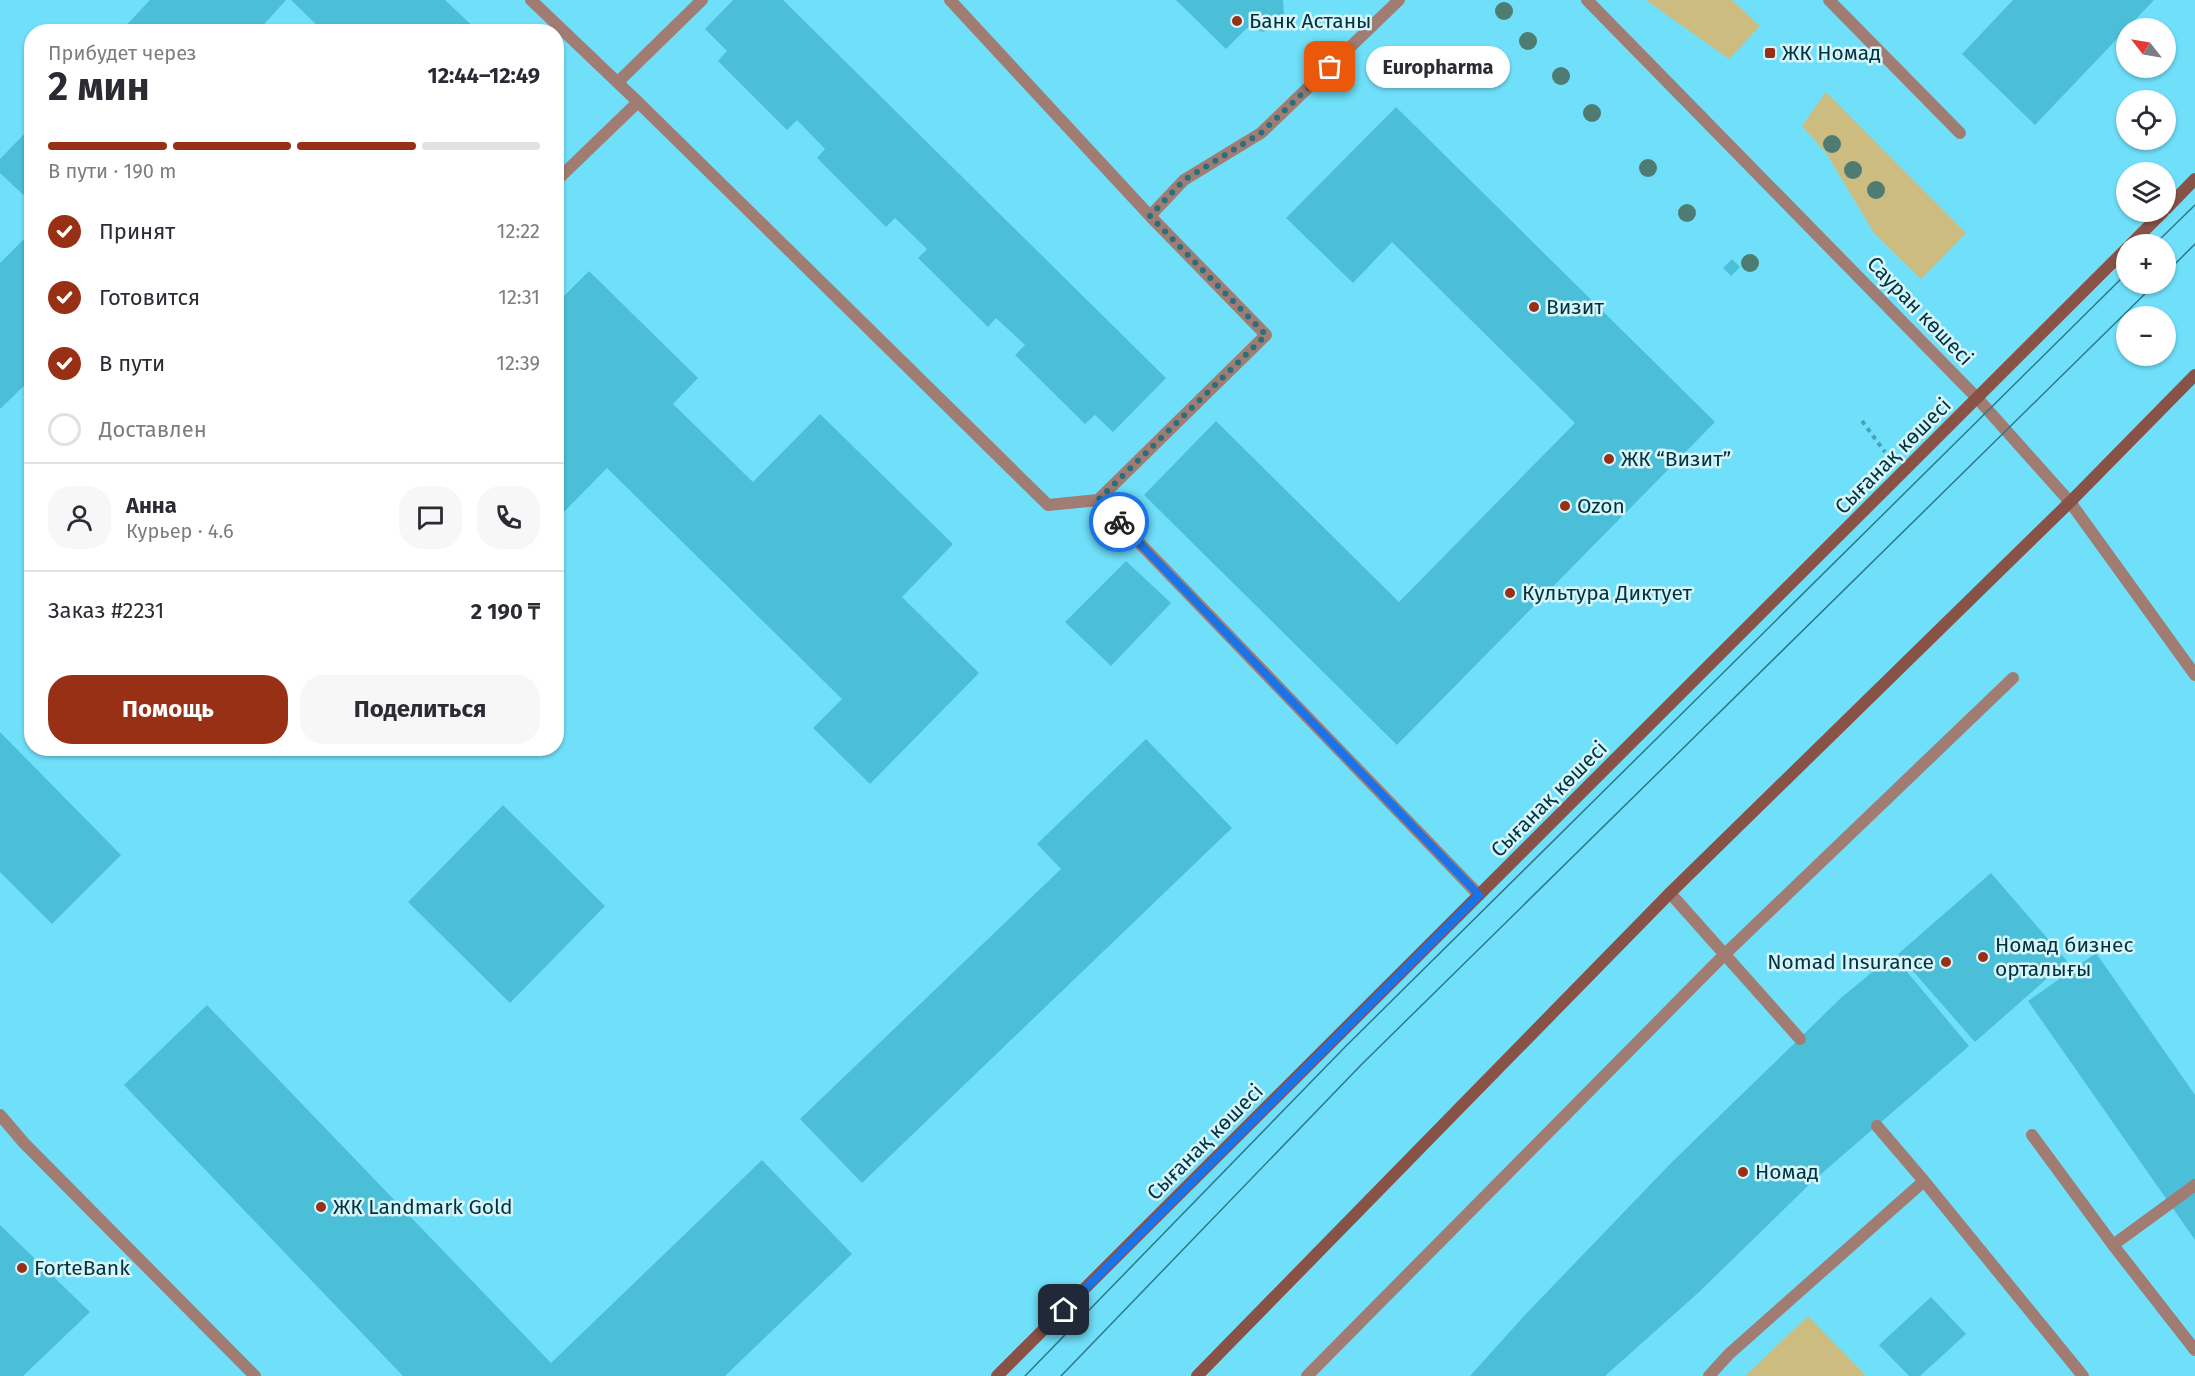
<!DOCTYPE html>
<html lang="ru">
<meta charset="utf-8">
<style>
body{margin:0;font-family:"Fira Sans",sans-serif;background:#f7f7f7;color:#2b2b33;height:100vh;display:flex;flex-direction:column;font-size:22px;white-space:nowrap}
*{box-sizing:border-box;margin:0}
p{font-size:20px;color:#7c7c81}
.icon{flex:none;width:33px;height:33px;fill:none;stroke:currentColor;stroke-width:2;stroke-linecap:round;stroke-linejoin:round}
.map{position:relative;flex:1;overflow:hidden}
.panel{position:absolute;left:24px;top:24px;width:540px;height:732px;display:flex;flex-direction:column;background:#fff;border-radius:24px;box-shadow:0 2px 4px #0004}
.panel>*{flex:none}
.needle{width:39px;rotate:301deg}
.buttons{position:absolute;left:2116px;top:18px;display:grid;gap:12px}
.buttons a{display:grid;place-items:center;width:60px;height:60px;border-radius:50%;background:#fff;box-shadow:0 2px 4px #0004;font-size:30px}
.pin{position:absolute;display:grid;place-items:center;width:51px;height:51px;color:#fff;margin:-26px;border-radius:12px;box-shadow:0 3px 9px #0006}
.courier{position:absolute;display:grid;place-items:center;width:60px;height:60px;margin:-30px;border:4px solid #1a73e8;border-radius:50%;background:#fff;color:#222;box-shadow:0 2px 8px #0007}
.bubble{position:absolute;height:42px;border-radius:21px;background:#fff;box-shadow:0 2px 4px #0004;font-size:20px;font-weight:700;line-height:42px;text-align:center}
.head em{font-style:normal;font-weight:700}
.head div{display:flex;flex-direction:column-reverse}
.head{display:flex;align-items:center;justify-content:space-between;height:102px;padding:0 24px}
h1{font-size:39px;font-weight:700;line-height:45px}
.bar{display:grid;grid-template-columns:repeat(4,1fr);gap:9px 6px;align-content:center;height:72px;padding:0 24px}
.bar i{height:8px;border-radius:4px;background:#e1e1e2}
.bar .active{background:#983016}
.bar p{grid-column:span 4}
.line{display:flex;align-items:center;gap:15px;padding:0 24px;border-top:2px solid #e1e1e2}
.line div{flex:1}
.round{display:grid;place-items:center;flex:none;width:63px;height:63px;border-radius:24px;background:#f7f7f7}
ol{padding:0 24px;list-style:none}
li{display:flex;align-items:center;gap:18px;height:66px}
li p{margin-inline-start:auto}
li .icon{padding:6px;border-radius:50%;background:#983016;color:#fff;stroke-width:4}
li:last-child{color:#7c7c81}
li i{width:33px;height:33px;border:3px solid #e1e1e2;border-radius:50%}
.button{display:flex;gap:12px;margin-top:auto;padding:12px 24px}
.button a{flex:1;height:69px;border-radius:24px;background:#983016;color:#fff;font-size:24px;font-weight:700;line-height:69px;text-align:center}
.button a+a{background:#f7f7f7;color:#2b2b33}
.map>svg:first-child{display:block}
.green{fill:#ccbc80}
.building{fill:#4cbfd8}
.lines{fill:none;stroke-linecap:round;stroke-linejoin:round}
.path{stroke:#48a3b7;stroke-width:4;stroke-dasharray:4.5 4.5;stroke-linecap:butt}
.service{stroke:#a17c72;stroke-width:12}
.tertiary{stroke:#a17c72;stroke-width:12}
.secondary{stroke:#885346;stroke-width:12}
.tram{stroke:#2d7888;stroke-width:1.5}
.tree{fill:#4e7b72}
.done{stroke:#27707f;stroke-width:6;stroke-dasharray:0 10.8}
.route{stroke:#1a73e8;stroke-width:8}
.poi-dot{fill:#983016;stroke:#d7f5fc;stroke-width:2}
.labels{text-anchor:middle;stroke-width:5;stroke-linejoin:round;paint-order:stroke}
.poi-label{font-size:21px;fill:#00333d;stroke:#d7f5fc;text-anchor:start}
.street-label{font-size:21px;fill:#00333d;stroke:#d7f5fc}
</style>
<div class="map">
<svg width="2195" height="1376" viewBox="0 0 2195 1376">
<rect width="100%" height="100%" fill="#70e0fa"/>
<path class="green" d="M1646 0H1732L1760 26 1729 59Z
M1826 92 1966 233 1921 279 1874 233 1826 153 1802 126Z
M1808 1316 1866 1376H1745Z"/>
<path class="building" d="M150 0H286L257 32H120Z
M291 0H445L479 32H324Z
M733 0H783L1166 378 1113 432 1095 415 1085 424 1015 355 1025 345 996 318 988 327 918 258 927 249 895 218 886 227 817 158 825 149 797 120 787 130 718 61 727 51 705 29Z
M1176 0H1283L1284 14 1264 32 1247 28 1226 49Z
M2013 0H2154L2035 125 1962 54Z
M1396 107 1715 422 1397 745 1144 495 1216 421 1399 602 1575 423 1392 242 1353 283 1286 218Z
M32 126V203L0 173V159Z
M23 240 32 248V378L0 409V263Z
M1732 259 1740 267 1731 276 1723 268Z
M589 271 698 378 673 404 753 482 820 414 953 544 902 597 979 673 870 784 813 728 842 699 607 468 561 515 556 510V304Z
M1126 561 1171 603 1111 666 1065 622Z
M0 732 121 855 52 924 0 872Z
M1146 739 1232 828 862 1183 800 1119 1061 869 1037 844Z
M503 805 605 906 510 1003 408 902Z
M1991 873 2067 961 1975 1042 1898 954Z
M2096 953 2195 1095V1240L2028 1001Z
M1893 955 1969 1046 1813 1181 1698 1293 1605 1376H1470L1524 1316 1671 1163 1842 997Z
M207 1005 551 1363 762 1160 852 1254 725 1376H403L124 1085Z
M0 1225 90 1312 23 1376H0Z
M1931 1297 1966 1334 1920 1376H1909L1879 1345Z"/>
<g class="lines">
<path class="path" d="M1862 421 1885 452"/>
<path class="service" d="M531 0 638 102 1048 505 1098 500 1479 895
M950 0 1150 216
M1829 0 1960 133
M618 82 702 0
M556 181 638 102
M1098 500 1266 335 1150 216 1184 180 1261 133 1399 0
M1670 893 1800 1039
M0 1115 24 1143 255 1376
M1877 1126 1924 1181
M2032 1135 2113 1245 2195 1350
M2113 1245 2195 1185
M1307 1376 1725 954 2013 678
M1709 1376 1729 1354 1924 1181 2083 1376"/>
<path class="tertiary" d="M1587 0 1978 399 2070 502 2195 675"/>
<path class="secondary" d="M2166 209 2195 179
M2131 244 2163 212
M997 1376 2127 248
M1197 1376 1670 893 2070 502 2195 375"/>
<path class="tram" d="M2155 244 2195 205
M2166 273 2195 244
M1025 1376 1345 1047 2127 273
M1061 1376 1361 1065 2155 284"/>
</g>
<g class="tree">
<circle cx="1504" cy="11" r="9"/>
<circle cx="1528" cy="41" r="9"/>
<circle cx="1561" cy="76" r="9"/>
<circle cx="1592" cy="113" r="9"/>
<circle cx="1832" cy="144" r="9"/>
<circle cx="1648" cy="168" r="9"/>
<circle cx="1853" cy="170" r="9"/>
<circle cx="1876" cy="190" r="9"/>
<circle cx="1687" cy="213" r="9"/>
<circle cx="1750" cy="263" r="9"/>
</g>
<g class="lines">
<path class="done" d="M1119 522 1098 500 1266 335 1150 216 1184 180 1261 133 1330 67"/>
<path class="route" d="M1064 1310 1479 895 1119 522"/>
</g>
<g class="poi-dot">
<circle cx="1237" cy="21" r="6"/>
<rect x="1764" y="47" width="12" height="12" rx="3"/>
<circle cx="1534" cy="307" r="6"/>
<circle cx="1609" cy="459" r="6"/>
<circle cx="1565" cy="506" r="6"/>
<circle cx="1510" cy="593" r="6"/>
<circle cx="1983" cy="957" r="6"/>
<circle cx="1946" cy="962" r="6"/>
<circle cx="1743" cy="1172" r="6"/>
<circle cx="321" cy="1207" r="6"/>
<circle cx="22" cy="1268" r="6"/>
</g>
<g class="labels">
<g class="poi-label">
<text x="1249" y="28">Банк Астаны</text>
<text x="1782" y="60">ЖК Номад</text>
<text x="1546" y="314">Визит</text>
<text x="1621" y="466">ЖК “Визит”</text>
<text x="1577" y="513">Ozon</text>
<text x="1522" y="600">Культура Диктует</text>
<text x="1995" y="952">Номад бизнес<tspan x="1995" dy="24">орталығы</tspan></text>
<text x="1934" y="969" text-anchor="end">Nomad Insurance</text>
<text x="1755" y="1179">Номад</text>
<text x="333" y="1214">ЖК Landmark Gold</text>
<text x="34" y="1275">ForteBank</text>
</g>
<g class="street-label">
<text transform="translate(1920 311) rotate(46)" y="7">Сауран көшесі</text>
<text transform="translate(1893 456) rotate(-45)" y="7">Сығанақ көшесі</text>
<text transform="translate(1549 799) rotate(-45)" y="7">Сығанақ көшесі</text>
<text transform="translate(1205 1142) rotate(-45)" y="7">Сығанақ көшесі</text>
</g>
</g>
</svg>
<div class="buttons">
<a><svg class="needle" viewBox="-14 -14 28 28"><path d="M0-13l5 13h-10z" fill="#e53935"/><path d="M0 13l5-13h-10z" fill="#7c7c81"/></svg></a>
<a><svg class="icon" aria-label="locate" viewBox="0 0 24 24"><circle cx="12" cy="12" r="6"/><path d="M12 2v4M12 18v4M2 12h4M18 12h4"/></svg></a>
<a><svg class="icon" aria-label="layers" viewBox="0 0 24 24"><path d="M12 4l9 5-9 5-9-5zM3 14l9 5 9-5"/></svg></a>
<a>+</a>
<a>−</a>
</div>
<div class="pin" style="left:1330px;top:67px;background:#ea580c"><svg class="icon" aria-label="bag" viewBox="0 0 24 24"><path d="M5 8h14l-1 12H6zM9 8a3 3 0 0 1 6 0"/></svg></div>
<div class="pin" style="left:1064px;top:1310px;background:#1f2937"><svg class="icon" aria-label="home" viewBox="0 0 24 24"><path d="M3 11l9-7 9 7M6 9v11h12V9"/></svg></div>
<div class="courier" style="left:1119px;top:522px"><svg class="icon" aria-label="bike" viewBox="0 0 24 24"><circle cx="6" cy="16" r="4"/><circle cx="18" cy="16" r="4"/><path d="M6 16l4-8h5l3 8M10 8l3 8H6M13 5h3"/></svg></div>
<div class="bubble" style="left:1366px;top:46px;width:144px">Europharma</div>
<section class="panel">
<div class="head"><div><h1>2 мин</h1><p>Прибудет через</p></div><em>12:44–12:49</em></div>
<div class="bar"><i class="active"></i><i class="active"></i><i class="active"></i><i></i><p>В пути · 190 m</p></div>
<ol>
<li><svg class="icon" aria-label="check" viewBox="0 0 24 24"><path d="M5 12l5 5 9-10"/></svg>Принят<p>12:22</p></li>
<li><svg class="icon" aria-label="check" viewBox="0 0 24 24"><path d="M5 12l5 5 9-10"/></svg>Готовится<p>12:31</p></li>
<li><svg class="icon" aria-label="check" viewBox="0 0 24 24"><path d="M5 12l5 5 9-10"/></svg>В пути<p>12:39</p></li>
<li><i></i>Доставлен</li>
</ol>
<div class="line" style="height:108px"><a class="round"><svg class="icon" aria-label="person" viewBox="0 0 24 24"><circle cx="12" cy="8" r="4"/><path d="M4 21q1-7 8-7t8 7"/></svg></a><div><b>Анна</b><p>Курьер · 4.6</p></div><a class="round"><svg class="icon" aria-label="chat" viewBox="0 0 24 24"><path d="M4 5h16v11H9l-5 4z"/></svg></a><a class="round"><svg class="icon" aria-label="phone" viewBox="0 0 24 24"><path d="M5 4h4l2 5-3 2q2 4 5 5l2-3 5 2v4C11 20 4 13 5 4z"/></svg></a></div>
<div class="line" style="height:78px"><div>Заказ #2231</div><b>2 190 ₸</b></div>
<div class="button"><a>Помощь</a><a>Поделиться</a></div>
</section>
</div>
